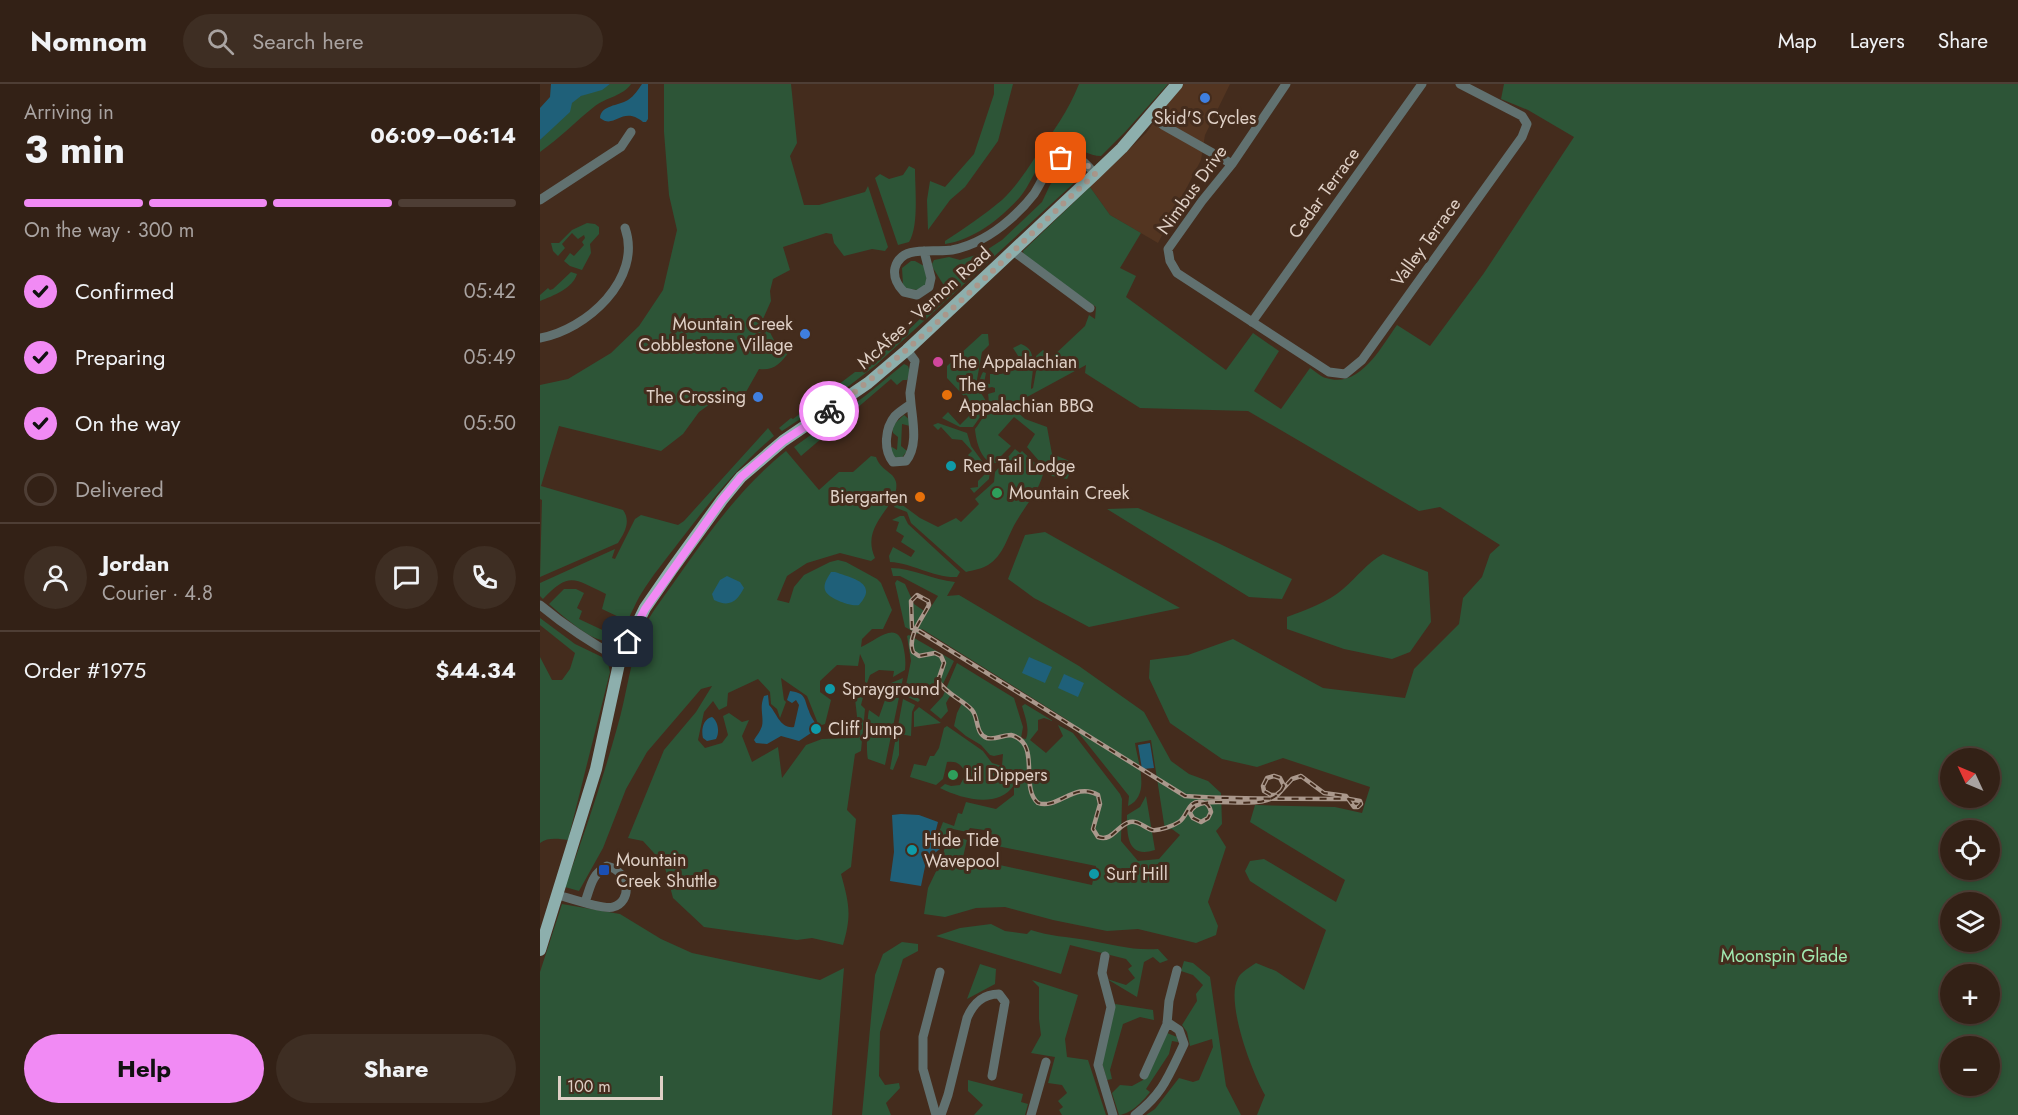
<!DOCTYPE html>
<meta charset="utf-8">
<style>
body{margin:0;font-family:Jost,sans-serif;background:#3e2e23;color:#f1f3f6;height:100vh;display:flex;flex-direction:column;font-size:22px;white-space:nowrap}
*{box-sizing:border-box;margin:0}
p{font-size:20px;color:#a9a3a1}
.icon{flex:none;width:33px;height:33px;fill:none;stroke:currentColor;stroke-width:2;stroke-linecap:round;stroke-linejoin:round}
.map{position:relative;flex:1;overflow:hidden}
.sheet{display:flex;flex-direction:column;background:#332116;width:540px}
.sheet>*{flex:none}
.needle{width:39px;rotate:314deg}
.buttons{position:absolute;left:1400px;top:664px;display:grid;gap:12px}
.buttons a{display:grid;place-items:center;width:60px;height:60px;border-radius:50%;background:#332116;box-shadow:0 3px 9px #0003,0 0 0 2px #4e3e35;font-size:30px}
.scale{position:absolute;left:18px;bottom:15px;width:105px;box-sizing:border-box;padding-left:6px;border:3px solid #dfd0c6;border-top:0;font-size:16px;line-height:21px;white-space:nowrap;color:#dfd0c6;-webkit-text-stroke:4px #442c1d;paint-order:stroke}
.pin{position:absolute;display:grid;place-items:center;width:51px;height:51px;color:#fff;margin:-26px;border-radius:12px;box-shadow:0 3px 9px #0006}
.courier{position:absolute;display:grid;place-items:center;width:60px;height:60px;margin:-30px;border:4px solid #f18af4;border-radius:50%;background:#fff;color:#222;box-shadow:0 2px 8px #0007}
.head em{font-style:normal;font-weight:700}
.head div{display:flex;flex-direction:column-reverse}
.head{display:flex;align-items:center;justify-content:space-between;height:102px;padding:0 24px}
h1{font-size:39px;font-weight:700;line-height:45px}
.bar{display:grid;grid-template-columns:repeat(4,1fr);gap:9px 6px;align-content:center;height:72px;padding:0 24px}
.bar i{height:8px;border-radius:4px;background:#4e3e35}
.bar .on{background:#f18af4}
.bar p{grid-column:span 4}
.line{display:flex;align-items:center;gap:15px;padding:0 24px;border-top:2px solid #4e3e35}
.line div{flex:1}
.round{display:grid;place-items:center;flex:none;width:63px;height:63px;border-radius:32px;background:#3e2e23}
ol{padding:0 24px;list-style:none}
li{display:flex;align-items:center;gap:18px;height:66px}
li p{margin-inline-start:auto}
li .icon{padding:6px;border-radius:50%;background:#f18af4;color:#111;stroke-width:4}
li:last-child{color:#a9a3a1}
li i{width:33px;height:33px;border:3px solid #4e3e35;border-radius:50%}
.action{display:flex;gap:12px;margin-top:auto;padding:12px 24px}
.action a{flex:1;height:69px;border-radius:36px;background:#f18af4;color:#111;font-size:24px;font-weight:700;line-height:69px;text-align:center}
.action a+a{background:#3e2e23;color:#f1f3f6}
header{display:flex;align-items:center;gap:36px;box-sizing:border-box;height:84px;padding:0 30px;background:#332116;border-bottom:2px solid #4e3e35}
header strong{font-size:28px}
nav{display:flex;gap:33px;margin-inline-start:auto;font-size:21px}
.search{width:420px;height:54px;background:#3e2e23;display:flex;align-items:center;gap:15px;box-sizing:border-box;padding:0 21px;border-radius:33px;color:#a9a3a1;font-size:22px}
main{display:flex;flex:1;min-height:0}
.map>svg:first-child{display:block}
.built{fill:#533521}
.green{fill:#2d5537;fill-rule:evenodd}
.water{fill:#1f6079}
.lines{fill:none;stroke-linecap:round;stroke-linejoin:round}
.minor{stroke:#617170;stroke-width:9}
.major{stroke:#8dafad;stroke-width:12}
.rail-casing{stroke:#aa988c;stroke-width:4.5}
.rail{stroke:#442c1d;stroke-width:2;stroke-dasharray:7;stroke-linecap:butt}
.done{stroke:#a9978b;stroke-width:6;stroke-dasharray:0 10.8}
.route{stroke:#f18af4;stroke-width:8}
.shop-dot{fill:#3f7fe0;stroke:#442c1d;stroke-width:2}
.hotel-dot{fill:#d1479c;stroke:#442c1d;stroke-width:2}
.food-dot{fill:#e8710a;stroke:#442c1d;stroke-width:2}
.culture-dot{fill:#0f9aa8;stroke:#442c1d;stroke-width:2}
.leisure-dot{fill:#2e9e5b;stroke:#442c1d;stroke-width:2}
.transit-dot{fill:#1a4fb4;stroke:#442c1d;stroke-width:2}
.labels{text-anchor:middle;stroke-width:6;stroke-linejoin:round;paint-order:stroke}
.poi-label{font-size:18px;fill:#dfd0c6;stroke:#442c1d;text-anchor:start}
.street-label{font-size:18px;fill:#dfd0c6;stroke:#442c1d}
.park-label{font-size:18px;fill:#a0e8af;stroke:#442c1d}
</style>
<header>
<strong>Nomnom</strong>
<div class="search"><svg class="icon" aria-label="search" viewBox="0 0 24 24"><circle cx="10" cy="10" r="6"/><path d="M15 15l6 6"/></svg>Search here</div>
<nav><a>Map</a><a>Layers</a><a>Share</a></nav>
</header>
<main>
<section class="sheet">
<div class="head"><div><h1>3 min</h1><p>Arriving in</p></div><em>06:09–06:14</em></div>
<div class="bar"><i class="on"></i><i class="on"></i><i class="on"></i><i></i><p>On the way · 300 m</p></div>
<ol>
<li><svg class="icon" aria-label="check" viewBox="0 0 24 24"><path d="M5 12l5 5 9-10"/></svg>Confirmed<p>05:42</p></li>
<li><svg class="icon" aria-label="check" viewBox="0 0 24 24"><path d="M5 12l5 5 9-10"/></svg>Preparing<p>05:49</p></li>
<li><svg class="icon" aria-label="check" viewBox="0 0 24 24"><path d="M5 12l5 5 9-10"/></svg>On the way<p>05:50</p></li>
<li><i></i>Delivered</li>
</ol>
<div class="line" style="height:108px"><a class="round"><svg class="icon" aria-label="person" viewBox="0 0 24 24"><circle cx="12" cy="8" r="4"/><path d="M4 21q1-7 8-7t8 7"/></svg></a><div><b>Jordan</b><p>Courier · 4.8</p></div><a class="round"><svg class="icon" aria-label="chat" viewBox="0 0 24 24"><path d="M4 5h16v11H9l-5 4z"/></svg></a><a class="round"><svg class="icon" aria-label="phone" viewBox="0 0 24 24"><path d="M5 4h4l2 5-3 2q2 4 5 5l2-3 5 2v4C11 20 4 13 5 4z"/></svg></a></div>
<div class="line" style="height:78px"><div>Order #1975</div><b>$44.34</b></div>
<div class="action"><a>Help</a><a>Share</a></div>
</section>
<div class="map">
<svg width="1478" height="1031" viewBox="0 0 1478 1031">
<rect width="100%" height="100%" fill="#442c1d"/>
<path class="built" d="M642 0H690L665 51 661 76 618 159 570 131 550 103 606 49Z"/>
<path class="green" d="M70 0H91C83 12 67 13 55 22 36 37 20 54 0 68V56C14 43 23 24 39 13 49 7 60 7 70 0Z
M124 0H251L257 59 250 72 264 121H279L325 108 328 102 348 163 345 167 332 165 304 172 294 159 292 150 286 149 243 163 250 186 233 195 230 207 231 217 223 235 235 258 246 257 249 268C241 279 234 287 219 285L202 315 194 308 188 307 159 328 143 350 121 367 19 342 1 402 83 426C91 437 85 448 78 459L0 493 2 416 0 415V301L28 295 71 269 99 242 123 206 137 146 129 111 124 48Z
M454 0H473L458 57 425 103 410 116 388 146 387 116 390 97 405 103 434 70 454 10Z
M539 0H628L585 48 561 72C547 72 536 60 521 64 499 70 493 98 480 113 460 135 435 155 405 160V157C425 144 444 131 462 116 476 103 486 87 496 72 512 49 529 26 539 0Z
M964 0H1478V1031H717L725 1011C712 988 685 918 698 894 701 888 710 883 716 879L736 887 764 906 786 846 710 797 705 787 710 777 724 775 796 818 805 796 710 738 715 721 795 723 822 729 830 703 743 674 717 683 682 675 630 639 609 594 610 576 648 571 693 555 783 604 865 614 874 585 919 540 923 514 942 493 950 470 960 461 900 423 879 427 708 327 600 324 545 289 546 281 487 313 474 325 485 335 507 343 512 370 535 379 527 395 512 392 487 363 495 350 474 333 458 351 471 362 461 372 457 379C442 381 436 358 435 345 442 336 451 323 448 310L455 308V304L452 303 443 305C437 300 440 294 443 288L446 289 444 299 450 300V290H461L483 284 486 278 485 274 480 275 473 264 481 260C500 266 491 291 491 305L493 304 497 282 496 272 503 266 511 274 545 242 549 231 555 235 556 223 484 172 483 167 550 103 570 131 601 149 580 184 596 192 586 213 686 286 713 249 739 267 714 307 741 325 770 284C775 287 781 293 786 294 820 305 841 263 857 241L890 262 944 189 1034 53 988 26 961 15ZM1410 675H1449V714H1410ZM1410 747H1449V786H1410ZM1410 819H1449V858H1410ZM1410 891H1449V930H1410ZM1410 963H1449V1002H1410Z
M369 82 375 85C375 105 379 142 369 158L358 161 335 94 340 90 349 95 363 91Z
M530 82 536 85 538 91 533 100 336 281 301 308 242 347 239 344 251 334 253 335 315 288H321L356 258 408 208 393 184 392 180 394 176 409 173 420 176 442 169 462 156 502 118 510 101 523 84Z
M47 139 55 140 59 143V150L50 160 51 169 42 186 30 182 24 177 30 169 34 172 44 161 42 158 45 154 44 151 38 155 32 149 22 160 25 164 18 172 13 167 11 159H19L32 146Z
M371 177H375L384 182 388 199 378 206 367 205 363 201 362 184Z
M31 188 37 190C33 204 13 212 0 217V211L8 204 10 206 13 205Z
M442 250H448L449 261 442 268 436 301 446 317 440 333 433 343H420L402 334 408 328 420 341 436 325 407 294V282Z
M364 280 368 282 370 288 367 296H363L357 301 351 295 261 372 254 363 325 312Z
M364 331 369 335 370 342 362 340 361 362 367 367 361 375 354 373 350 364 352 363 357 366 358 353 353 349 352 342Z
M398 339 427 349 431 362 450 388 449 395 434 409 430 404 438 403V397L445 390 428 371 432 367 422 356 412 355 401 343 398 346 393 341Z
M228 344 234 352C197 383 168 420 139 458 126 475 112 492 101 510 93 522 82 557 67 557 50 557 22 531 9 520L24 505H36L44 509 37 524 42 527 39 535 73 551 81 534 62 525 66 510C34 495 30 487 3 515L0 512V499L75 465 72 474 75 475 95 435 101 431 138 441 144 437Z
M475 365 480 369 482 367 496 380 503 390C499 407 485 422 476 438 467 453 464 471 448 481 442 485 433 486 426 488L371 439 367 428 354 423 357 417 380 434 398 443 416 434 421 438 439 420 435 415 454 398 455 388Z
M246 367 279 406 299 388H313L331 372 336 373C341 387 354 388 356 398 361 422 319 439 335 474L331 477 300 469 267 479 247 492 237 516 249 519 254 503 264 491 290 478 298 476 306 478 337 495 341 499 352 526 343 545H332L322 555 321 563C336 557 357 535 363 561 365 570 366 577 365 586L353 593 354 587 339 586 330 591 327 599 325 598V581L320 570 318 582 297 581 280 597V608L291 616 285 640 279 642 267 612 241 594 244 616 246 618 240 634 237 625 231 620 230 608 218 595 188 609 187 622 179 626 173 617 164 628 158 656 165 664 182 659 188 651 183 632 189 629 202 638 209 636 202 652 212 678 238 663 242 694 266 661 282 655 314 654 318 641 314 606 317 603 325 606 321 621 325 625 321 667 315 670 307 726 316 735 311 783 301 790C309 819 312 831 303 861L272 854 257 856 164 843 133 814 124 780 103 757 88 754 124 666 156 628 172 602 161 605 107 668 86 705 63 764 39 807 25 803C44 751 62 698 77 644 87 611 90 574 104 543 113 526 126 510 137 494 169 448 202 402 246 367Z
M598 424 678 459 752 495 742 515 709 513 567 425Z
M360 432H364L368 440 420 488 417 493C393 494 373 479 350 478L349 472 353 463 371 473 375 467 361 458 364 452 356 447 359 438 352 436Z
M505 448 640 524 549 543 494 514 468 495 485 451Z
M843 470 888 488 891 538 870 568 852 575 804 565 747 545V533C766 526 788 518 803 505 818 492 826 480 843 470Z
M351 484C373 484 393 496 415 498L407 512 419 511 539 582 604 628 631 677 649 690 668 697 681 709 682 740 676 747 686 763 668 818 678 842 676 851 656 859 598 845 567 847 513 836 465 823 436 824 405 833 384 830 388 804 402 775 407 754 398 751 403 738 414 742 418 729 422 730 426 718 456 725 474 711V701C458 725 422 715 400 704L405 700 411 702 420 701 426 690C421 680 418 677 407 678L403 695 396 701 370 693 374 680 386 682 390 672H394L399 664 404 644 407 642 443 667 452 679 462 682 463 670 454 672 450 671 441 661 426 652 414 642 417 629 422 619 410 612 406 619 408 627 401 635 390 626 403 612 417 579 474 614 483 643 481 654 486 655C490 644 485 633 482 622L485 620 513 637 504 634 498 636V646L490 656 506 669 523 652 518 641 533 649 580 710 582 715 581 757 598 777 619 775 640 751 632 745 625 746 611 656 595 659C598 680 611 711 588 722L589 712 529 637 382 545 378 550 365 543 355 499 357 496 365 500 374 520 387 529 398 512 360 492H353ZM430 744 452 747 448 754 435 752 433 757 556 782 552 801 423 773 427 756 411 751 413 745 427 748Z
M0 534 35 560 62 573 68 579 70 588 28 756C19 755 8 753 0 759V573L12 596H22L30 585 35 569 0 541Z
M369 551 414 577 400 606 393 601 388 605 383 601 375 611 380 616 378 618 364 611 371 577 367 552Z
M363 594 345 681 328 675C326 669 327 633 329 626L339 633 351 599Z
M363 615 375 621 372 628 371 652 359 650V671L353 686 350 685Z
M379 623 401 639 374 643V628Z
M606 712 615 766C587 775 587 751 587 731L600 723Z
M22 820 80 830 121 855 152 869 280 896 304 884 292 1031H0V888Z
M451 840 465 847 487 850 491 846C509 852 528 853 547 856 571 860 593 867 618 865L628 876 620 879 613 873 604 878 597 913 567 895 586 901 595 894 588 885 592 882 586 875 530 861 521 890 396 852 420 844Z
M362 858 378 860V867L363 875 340 948 339 992 345 1001 359 999 360 1004 346 1019 351 1031H322L335 891 343 870Z
M644 877 653 879 670 893 686 1002 701 1031H606L615 1025 639 994 653 998 659 996 673 963 672 955 650 962 647 948 642 941 657 917 656 910 663 901 653 891 641 887Z
M440 880 456 885 455 900 427 915Z
M492 896 538 911 525 955 527 973 548 976 566 1031H522L519 1026 523 1023 518 1017 527 1009 522 1001 508 999 515 973 491 969 501 951 499 935V903Z
M575 920 613 926 614 936 600 933 583 940 570 986 572 995 567 996 562 979Z
M627 949 637 953 638 958 632 957 629 970 606 1005 610 1008C603 1017 591 1030 579 1031L572 1009 580 1001 592 1002 603 996Z
M428 996 483 1010 481 1018 488 1020 485 1031H434L443 1021 428 1007Z"/>
<path class="water" d="M11 0H70L62 6 41 12 32 19 30 28 0 56V24L10 13Z
M102 0H108V35L106 38H103C82 21 75 46 60 34 61 21 78 22 88 16 94 12 98 6 102 0Z
M291 488H295C312 494 339 499 319 521 311 523 287 514 285 506 283 500 288 493 291 488Z
M187 492 200 498 204 504C197 517 190 524 174 516L172 510 180 496Z
M489 573 512 583 505 599 482 589Z
M524 590 544 599 538 613 518 604Z
M250 607C267 609 264 616 269 627 270 632 274 636 276 641L274 647 259 657 241 652 227 660 216 659 214 656C217 651 220 648 222 642 224 632 219 624 224 612L228 611 229 621C237 629 240 645 254 643L259 621 256 616 252 619 247 616Z
M172 633C178 637 180 648 176 655L167 657 163 654C161 646 163 635 172 633Z
M610 659 614 684 602 685 598 661Z
M361 730 379 731 398 738 391 765 396 762 400 765 396 768V773H389L388 768 381 802 350 797 354 768 352 731Z"/>
<g class="lines">
<path class="minor" d="M746 0 692 80 662 117 628 165 630 177 637 189 789 288 805 290 822 276 982 53 987 40 982 32 920 0
M611 32 623 41 692 80
M0 116 81 63 91 48
M384 167 391 194 389 203 377 211 364 208C358 202 353 193 355 184 361 160 394 169 412 166 422 164 433 160 442 155 461 145 481 127 494 110 502 98 508 80 521 74 537 67 546 80 555 90
M473 167 550 224
M712 238 882 0
M0 254C46 246 103 195 85 144
M367 266 375 277 370 309 371 320
M371 320C373 339 378 362 366 377L353 378C343 366 345 344 355 332 359 328 365 324 371 320Z
M0 521C25 542 51 559 80 575
M18 811C29 814 65 826 73 823 92 818 91 788 67 782 51 791 51 802 45 818
M565 872 562 889 571 923 558 981 573 1031
M604 991 627 940 629 917 637 886
M396 1031 383 985V953L400 888
M401 1031 408 1011 427 934C433 920 442 910 459 910L465 918 452 992
M491 1031 506 978
M595 1031C623 1010 629 991 644 960L639 946 627 938"/>
<path class="major" d="M0 866 56 685 80 575 105 524 132 485 182 416 201 393 243 357 328 299 367 266 555 90 582 64 637 0"/>
<defs>
<path id="rail" d="M372 544 371 517 377 511 388 517 389 521C382 535 367 552 373 568L379 572 395 569 401 572 404 579 398 597C406 610 422 615 432 626 439 634 435 650 447 654 455 656 463 651 471 651 502 659 479 703 498 719 518 726 535 697 558 711L560 720 553 745 558 753C573 758 577 741 590 738 598 736 605 744 612 746 619 747 633 742 639 738 648 732 648 715 662 718 668 719 670 723 671 728L668 734 661 738 653 734 650 729C659 703 729 736 744 702L740 694 734 692 727 694 723 702 724 707 731 711H736L741 707 752 695 761 692 784 709 806 712 814 723H818L821 720 820 717 809 715C754 714 699 716 645 712L379 547"/>
</defs>
<use href="#rail" class="rail-casing"/>
<use href="#rail" class="rail"/>
</g>
<g class="lines">
<path class="done" d="M289 327C385 258 468 170 555 90 545 79 538 69 521 74"/>
<path class="route" d="M88 558 105 525 182 416 201 393 243 357 289 327"/>
</g>
<g class="shop-dot">
<circle cx="665" cy="14" r="6"/>
<circle cx="265" cy="250" r="6"/>
<circle cx="218" cy="313" r="6"/>
</g>
<circle class="hotel-dot" cx="398" cy="278" r="6"/>
<g class="food-dot">
<circle cx="407" cy="311" r="6"/>
<circle cx="380" cy="413" r="6"/>
</g>
<g class="culture-dot">
<circle cx="411" cy="382" r="6"/>
<circle cx="290" cy="605" r="6"/>
<circle cx="276" cy="645" r="6"/>
<circle cx="372" cy="766" r="6"/>
<circle cx="554" cy="790" r="6"/>
</g>
<g class="leisure-dot">
<circle cx="457" cy="409" r="6"/>
<circle cx="413" cy="691" r="6"/>
</g>
<rect class="transit-dot" x="58" y="780" width="12" height="12" rx="3"/>
<g class="labels">
<g class="poi-label">
<text x="665" y="40" text-anchor="middle">Skid'S Cycles</text>
<text x="253" y="246" text-anchor="end">Mountain Creek<tspan x="253" dy="21">Cobblestone Village</tspan></text>
<text x="410" y="284">The Appalachian</text>
<text x="419" y="307">The<tspan x="419" dy="21">Appalachian BBQ</tspan></text>
<text x="206" y="319" text-anchor="end">The Crossing</text>
<text x="423" y="388">Red Tail Lodge</text>
<text x="469" y="415">Mountain Creek</text>
<text x="368" y="419" text-anchor="end">Biergarten</text>
<text x="302" y="611">Sprayground</text>
<text x="288" y="651">Cliff Jump</text>
<text x="425" y="697">Lil Dippers</text>
<text x="384" y="762">Hide Tide<tspan x="384" dy="21">Wavepool</tspan></text>
<text x="76" y="782">Mountain<tspan x="76" dy="21">Creek Shuttle</tspan></text>
<text x="566" y="796">Surf Hill</text>
</g>
<g class="street-label">
<text transform="translate(652 106) rotate(-54)" y="6">Nimbus Drive</text>
<text transform="translate(784 109) rotate(-54)" y="6">Cedar Terrace</text>
<text transform="translate(886 158) rotate(-54)" y="6">Valley Terrace</text>
<text transform="translate(384 224) rotate(-42)" y="6">McAfee - Vernon Road</text>
</g>
<g class="park-label">
<text x="1244" y="878">Moonspin Glade</text>
</g>
</g>
</svg>
<div class="buttons">
<a><svg class="needle" viewBox="-14 -14 28 28"><path d="M0-13l5 13h-10z" fill="#e53935"/><path d="M0 13l5-13h-10z" fill="#a9a3a1"/></svg></a>
<a><svg class="icon" aria-label="locate" viewBox="0 0 24 24"><circle cx="12" cy="12" r="6"/><path d="M12 2v4M12 18v4M2 12h4M18 12h4"/></svg></a>
<a><svg class="icon" aria-label="layers" viewBox="0 0 24 24"><path d="M12 4l9 5-9 5-9-5zM3 14l9 5 9-5"/></svg></a>
<a>+</a>
<a>−</a>
</div>
<div class="scale">100 m</div>
<div class="pin" style="left:521px;top:74px;background:#ea580c"><svg class="icon" aria-label="bag" viewBox="0 0 24 24"><path d="M5 8h14l-1 12H6zM9 8a3 3 0 0 1 6 0"/></svg></div>
<div class="pin" style="left:88px;top:558px;background:#1f2937"><svg class="icon" aria-label="home" viewBox="0 0 24 24"><path d="M3 11l9-7 9 7M6 9v11h12V9"/></svg></div>
<div class="courier" style="left:289px;top:327px"><svg class="icon" aria-label="bike" viewBox="0 0 24 24"><circle cx="6" cy="16" r="4"/><circle cx="18" cy="16" r="4"/><path d="M6 16l4-8h5l3 8M10 8l3 8H6M13 5h3"/></svg></div>
</div>
</main>
